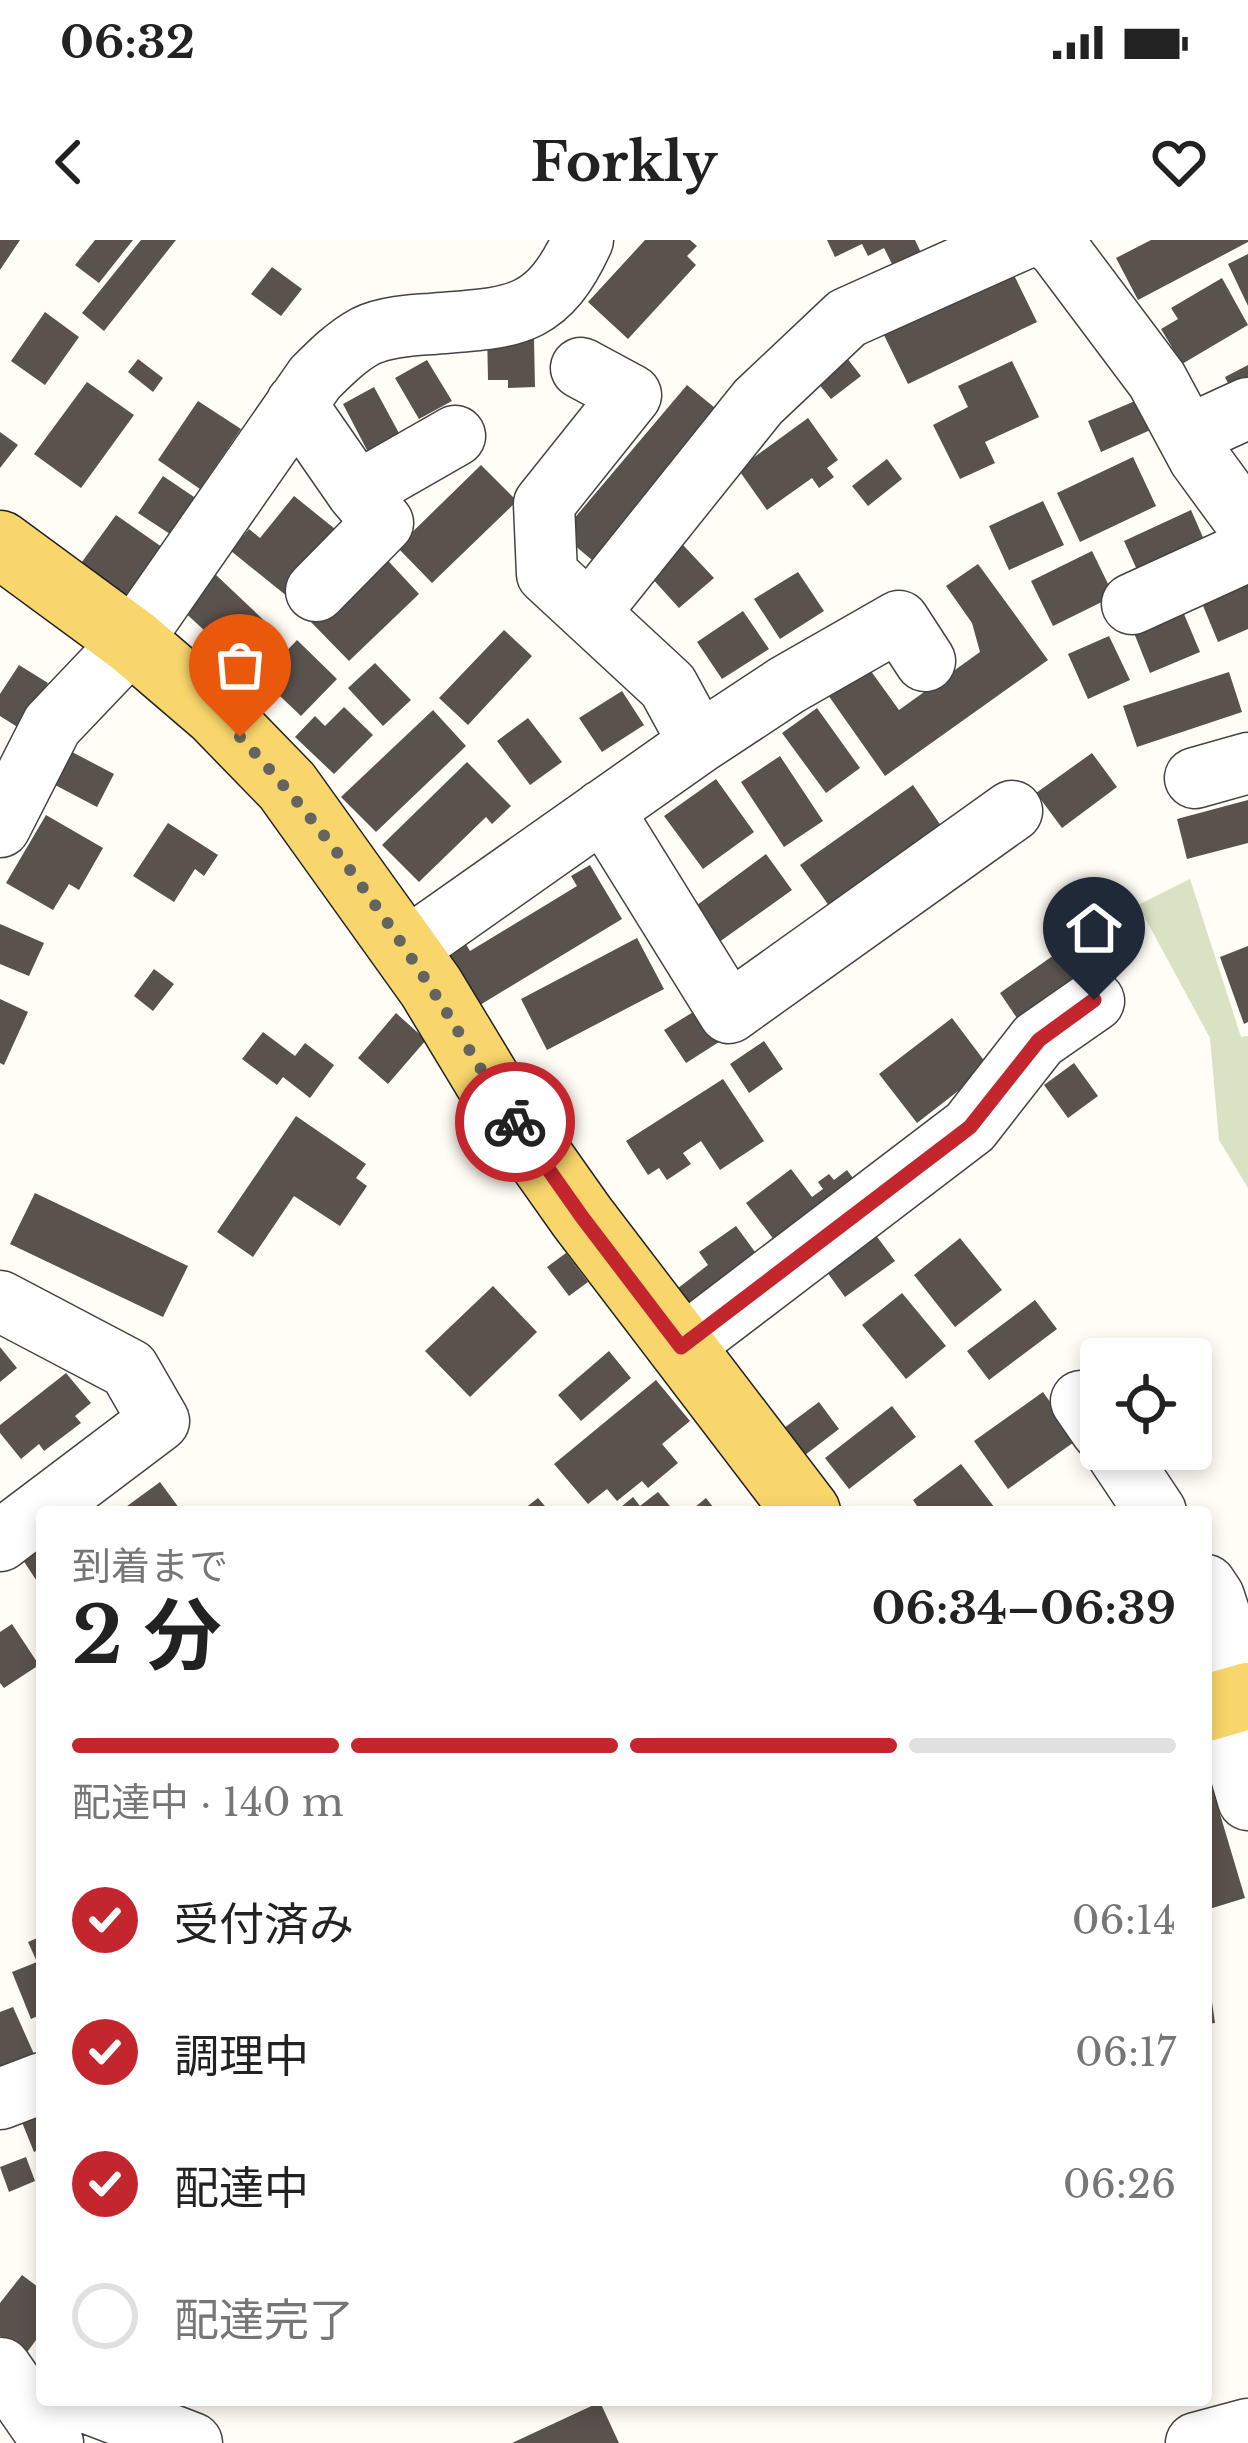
<!DOCTYPE html>
<html lang="ja">
<meta charset="utf-8">
<style>
body{margin:0;font-family:"Libre Baskerville","Noto Sans JP",serif;background:#f2f2f2;color:#222;height:100vh;display:flex;flex-direction:column;font-size:45px;white-space:nowrap}
*{box-sizing:border-box;margin:0}
p{font-size:39px;color:#767676}
.icon{flex:none;width:66px;height:66px;fill:none;stroke:currentColor;stroke-width:2;stroke-linecap:round;stroke-linejoin:round}
.map{position:relative;flex:1;overflow:hidden}
.details{position:absolute;left:36px;top:1266px;width:1176px;height:900px;display:flex;flex-direction:column;background:#fff;border-radius:12px;box-shadow:0 6px 18px #0003}
.details>*{flex:none}
.controls{position:absolute;left:1080px;top:1098px;display:grid;gap:24px}
.controls a{display:grid;place-items:center;width:132px;height:132px;border-radius:12px;background:#fff;box-shadow:0 6px 18px #0003;font-size:60px}
.pin{position:absolute;display:grid;place-items:center;width:102px;height:102px;color:#fff;margin:-123px -51px;border-radius:50% 50% 50% 0;rotate:-45deg;box-shadow:0 0 12px #0007}
.pin .icon{rotate:45deg}
.courier{position:absolute;display:grid;place-items:center;width:120px;height:120px;margin:-60px;border:9px solid #c4262e;border-radius:50%;background:#fff;color:#222;box-shadow:0 3px 15px #0007}
.summary em{font-style:normal;font-weight:700}
.summary div{display:flex;flex-direction:column-reverse}
.summary{display:flex;align-items:center;justify-content:space-between;height:204px;padding:0 36px}
h1{font-size:78px;font-weight:700;line-height:90px}
.bar{display:grid;grid-template-columns:repeat(4,1fr);gap:18px 12px;align-content:center;height:144px;padding:0 36px}
.bar i{height:15px;border-radius:9px;background:#e0e0e0}
.bar .selected{background:#c4262e}
.bar p{grid-column:span 4}
ol{padding:0 36px;list-style:none}
li{display:flex;align-items:center;gap:36px;height:132px}
li p{margin-inline-start:auto}
li .icon{padding:12px;border-radius:50%;background:#c4262e;color:#fff;stroke-width:4}
li:last-child{color:#767676}
li i{width:66px;height:66px;border:6px solid #e0e0e0;border-radius:50%}
.status{display:flex;justify-content:space-between;align-items:center;height:84px;padding:0 60px;background:#fff;direction:ltr}
.status svg{height:33px;fill:currentColor}
header{display:flex;justify-content:space-between;align-items:center;height:156px;padding:0 36px;background:#fff;font-size:54px;font-weight:700}
.map>svg:first-child{display:block}
.cemetery{fill:#d9e3c4}
.building{fill:#5a524d}
.lines{fill:none;stroke-linecap:round;stroke-linejoin:round}
.minor-casing{stroke:#444;stroke-width:63}
.major-casing{stroke:#222;stroke-width:69}
.minor{stroke:#fff;stroke-width:60}
.major{stroke:#f9d66b;stroke-width:66}
.done{stroke:#646461;stroke-width:12;stroke-dasharray:0 21.6}
.route{stroke:#c4262e;stroke-width:15}
</style>
<div class="status"><b>06:32</b><svg viewBox="0 0 49 12"><path d="M0 12V9h3v3zM5 12V6h3v6zM10 12V3h3v9zM15 12V0h3v12zM26 1h20v11H26zM47 4h2v5h-2z"/></svg></div>
<header><svg class="icon" aria-label="back" viewBox="0 0 24 24"><path d="M15 5l-7 7 7 7"/></svg>Forkly<svg class="icon" aria-label="heart" viewBox="0 0 24 24"><path d="M12 20l-8-8c-3-5 5-10 8-4 3-6 11-1 8 4z"/></svg></header>
<div class="map">
<svg width="1248" height="2203" viewBox="0 0 1248 2203">
<rect width="100%" height="100%" fill="#fffdf5"/>
<path class="cemetery" d="M1190 639 1241 797 1248 796V948L1219 900 1210 798 1138 665Z"/>
<path class="building" d="M0 0H20L0 30Z
M95 0H133L99 43 75 25Z
M141 0H176L104 91 82 73Z
M645 0H690L697 6 687 16 696 25 628 99 588 62Z
M827 0H915L926 23 898 36 884 8 868 16 862 4 835 17Z
M1151 0H1248V2L1138 60 1116 18Z
M1248 14V66L1228 24Z
M1009 25 1037 82 908 144 880 87Z
M272 27 302 49 281 76 251 54Z
M1222 38 1248 85 1182 124 1161 89 1178 79 1171 68Z
M45 72 79 97 45 145 11 121Z
M487 90 515 99H534L535 147 508 148V140H488Z
M843 113 861 136 831 159 813 137Z
M138 119 163 138 153 152 128 132Z
M427 120 452 161 419 179 395 138Z
M1012 121 1039 177 985 202 995 223 960 239 933 185 968 167 958 146Z
M1248 125V147L1234 155 1225 137Z
M87 142 134 175 81 248 34 214Z
M687 145 731 181 604 330 561 294Z
M374 147 400 195 368 212 343 164Z
M1142 158 1155 188 1101 212 1088 181Z
M198 161 241 189 200 249 158 220Z
M808 178 838 220 827 228 834 237 819 248 812 238 767 270 738 229Z
M0 192 18 205 0 228Z
M1133 217 1156 266 1080 302 1057 253Z
M887 219 902 239 868 266 852 246Z
M481 225 517 261 432 343 397 307Z
M163 236 197 259 173 296 138 273Z
M294 256 340 293 288 357 231 311 249 289 260 298Z
M1043 261 1064 305 1009 330 989 286Z
M1191 270 1209 311 1142 341 1124 301Z
M116 275 172 314 135 365 79 326Z
M683 305 714 338 679 368 649 335Z
M379 311 419 354 349 421 308 379Z
M1092 311 1114 356 1053 386 1031 341Z
M978 324 1048 420 885 536 828 455 868 427 899 470 980 412 972 383 946 346Z
M798 332 824 371 780 399 754 359Z
M215 334 272 388 240 423 181 369Z
M1248 335V389L1218 402 1199 356Z
M1181 367 1200 412 1150 433 1132 388Z
M743 371 769 409 722 439 697 402Z
M504 390 532 416 468 485 439 458Z
M1109 396 1130 440 1088 459 1068 414Z
M297 400 337 439 301 476 261 438Z
M375 423 411 460 383 486 348 448Z
M19 425 48 443 19 488 0 476V454Z
M1229 432 1242 472 1137 507 1123 466Z
M622 451 644 485 602 512 579 478Z
M344 467 373 495 334 534 295 497 315 476 325 486Z
M817 468 860 528 826 553 782 493Z
M433 470 466 506 376 592 341 557Z
M528 478 562 522 530 545 497 501Z
M72 512 114 534 97 567 55 545Z
M1092 513 1117 547 1062 588 1036 553Z
M780 516 823 581 784 607 741 542Z
M467 522 511 566 492 584 486 577 419 642 382 605Z
M716 539 754 592 703 629 664 576Z
M913 545 944 590 832 670 800 625Z
M1248 560V603L1187 619 1177 579Z
M46 575 103 608 79 650 69 644 53 670 6 643Z
M168 583 218 615 204 636 195 629 174 662 133 636Z
M766 614 792 650 715 705 689 671Z
M590 625 622 679 480 765 446 711 464 701 470 711 577 646 571 636Z
M0 684 44 703 29 736 0 724Z
M637 698 664 749 547 810 521 759Z
M1074 701 1098 736 1023 787 1000 753Z
M1248 706V782L1244 784 1220 717Z
M154 729 174 744 153 771 134 756Z
M0 759 28 772 4 825 0 823Z
M698 769 719 802 686 823 664 790Z
M396 773 426 800 388 844 358 818Z
M952 778 989 827 917 883 879 834Z
M263 792 295 816 305 803 334 825 310 858 283 837 277 845 242 819Z
M764 801 783 829 749 853 730 824Z
M1074 823 1098 856 1068 878 1044 845Z
M723 839 764 901 720 930 701 901 683 913 691 924 667 940 659 928 648 935 626 901Z
M296 876 366 924 356 938 367 946 340 986 294 956 253 1017 217 992Z
M791 929 812 957 823 949 818 942 829 934 834 940 847 930 861 949 781 1009 746 963Z
M35 953 188 1026 163 1077 10 1004Z
M736 986 766 1027 694 1081 673 1052 708 1025 699 1012Z
M869 986 895 1021 845 1057 819 1021Z
M960 998 1002 1050 955 1087 914 1035Z
M566 1013 588 1042 569 1056 547 1027Z
M493 1046 537 1092 470 1157 425 1111Z
M902 1053 946 1106 906 1139 862 1085Z
M1035 1060 1057 1089 989 1140 967 1111Z
M0 1107 17 1128 0 1142Z
M609 1111 631 1138 581 1181 558 1155Z
M66 1133 91 1163 75 1176 81 1183 44 1211 39 1204 21 1219 0 1193V1185Z
M656 1140 690 1181 662 1204 678 1223 648 1248 642 1241 617 1261 607 1249 588 1264 554 1224Z
M1043 1152 1077 1200 1008 1249 974 1201Z
M819 1162 839 1189 805 1215 784 1188Z
M892 1166 916 1197 849 1249 825 1218Z
M961 1224 998 1272H921L913 1260Z
M160 1242 182 1272H119Z
M658 1252 675 1272H615L633 1257 640 1266Z
M538 1258 550 1272H520Z
M706 1258 717 1272H689Z
M42 1307V1349L23 1320Z
M12 1384 39 1425 4 1448 0 1443V1392Z
M1206 1527 1245 1658 1206 1670Z
M42 1696V1774L31 1779 12 1732 37 1722 28 1702Z
M1206 1740H1209L1215 1783 1206 1784Z
M13 1767 34 1814 0 1829V1772Z
M42 1859V1908L34 1912 17 1870Z
M26 1917 35 1941 9 1952 0 1927Z
M22 2035 42 2050V2092L25 2115 0 2096V2063Z
M600 2162 619 2203H512Z"/>
<g class="lines">
<defs>
<path id="minor" d="M1048 0 1058 8 1157 140 1199 218 1248 285
M581 128 631 155 544 264 547 334 668 446 699 503
M296 164 357 252 455 196
M1187 196 1248 168
M316 351 383 283 357 252
M1132 364 1248 311
M589 373 758 162 847 78 1021 0
M1195 538 1248 523
M603 570 729 773 1012 571
M0 587 52 485 132 401 315 138C330 123 347 106 366 96 385 87 411 85 431 84 512 77 546 81 583 0
M405 710 699 503 787 445 899 381 925 421
M0 1061 129 1129 159 1181 0 1301
M681 1107 970 887 1038 800 1094 761
M1081 1161 1101 1190
M1114 1209 1156 1272
M1206 1345 1214 1357 1247 1456
M1220 1464 1248 1560
M0 1859 42 1843
M1 2128 53 2203
M80 2160 192 2203
M1196 2203 1248 2189"/>
<path id="major" d="M0 304 132 401 216 473 287 546 431 747 498 858 582 977 807 1272
M1206 1468 1248 1456"/>
</defs>
<use href="#minor" class="minor-casing"/>
<use href="#major" class="major-casing"/>
<use href="#minor" class="minor"/>
<use href="#major" class="major"/>
</g>
<g class="lines">
<path class="done" d="M240 497C312 573 374 660 431 748 460 792 485 839 515 882"/>
<path class="route" d="M515 882 582 977 681 1107 970 887 1039 800 1094 760"/>
</g>
</svg>
<div class="controls">
<a><svg class="icon" aria-label="locate" viewBox="0 0 24 24"><circle cx="12" cy="12" r="6"/><path d="M12 2v4M12 18v4M2 12h4M18 12h4"/></svg></a>
</div>
<div class="pin" style="left:240px;top:497px;background:#ea580c"><svg class="icon" aria-label="bag" viewBox="0 0 24 24"><path d="M5 8h14l-1 12H6zM9 8a3 3 0 0 1 6 0"/></svg></div>
<div class="pin" style="left:1094px;top:760px;background:#1f2937"><svg class="icon" aria-label="home" viewBox="0 0 24 24"><path d="M3 11l9-7 9 7M6 9v11h12V9"/></svg></div>
<div class="courier" style="left:515px;top:882px"><svg class="icon" aria-label="bike" viewBox="0 0 24 24"><circle cx="6" cy="16" r="4"/><circle cx="18" cy="16" r="4"/><path d="M6 16l4-8h5l3 8M10 8l3 8H6M13 5h3"/></svg></div>
<section class="details">
<div class="summary"><div><h1>2 分</h1><p>到着まで</p></div><em>06:34–06:39</em></div>
<div class="bar"><i class="selected"></i><i class="selected"></i><i class="selected"></i><i></i><p>配達中 · 140 m</p></div>
<ol>
<li><svg class="icon" aria-label="check" viewBox="0 0 24 24"><path d="M5 12l5 5 9-10"/></svg>受付済み<p>06:14</p></li>
<li><svg class="icon" aria-label="check" viewBox="0 0 24 24"><path d="M5 12l5 5 9-10"/></svg>調理中<p>06:17</p></li>
<li><svg class="icon" aria-label="check" viewBox="0 0 24 24"><path d="M5 12l5 5 9-10"/></svg>配達中<p>06:26</p></li>
<li><i></i>配達完了</li>
</ol>
</section>
</div>
